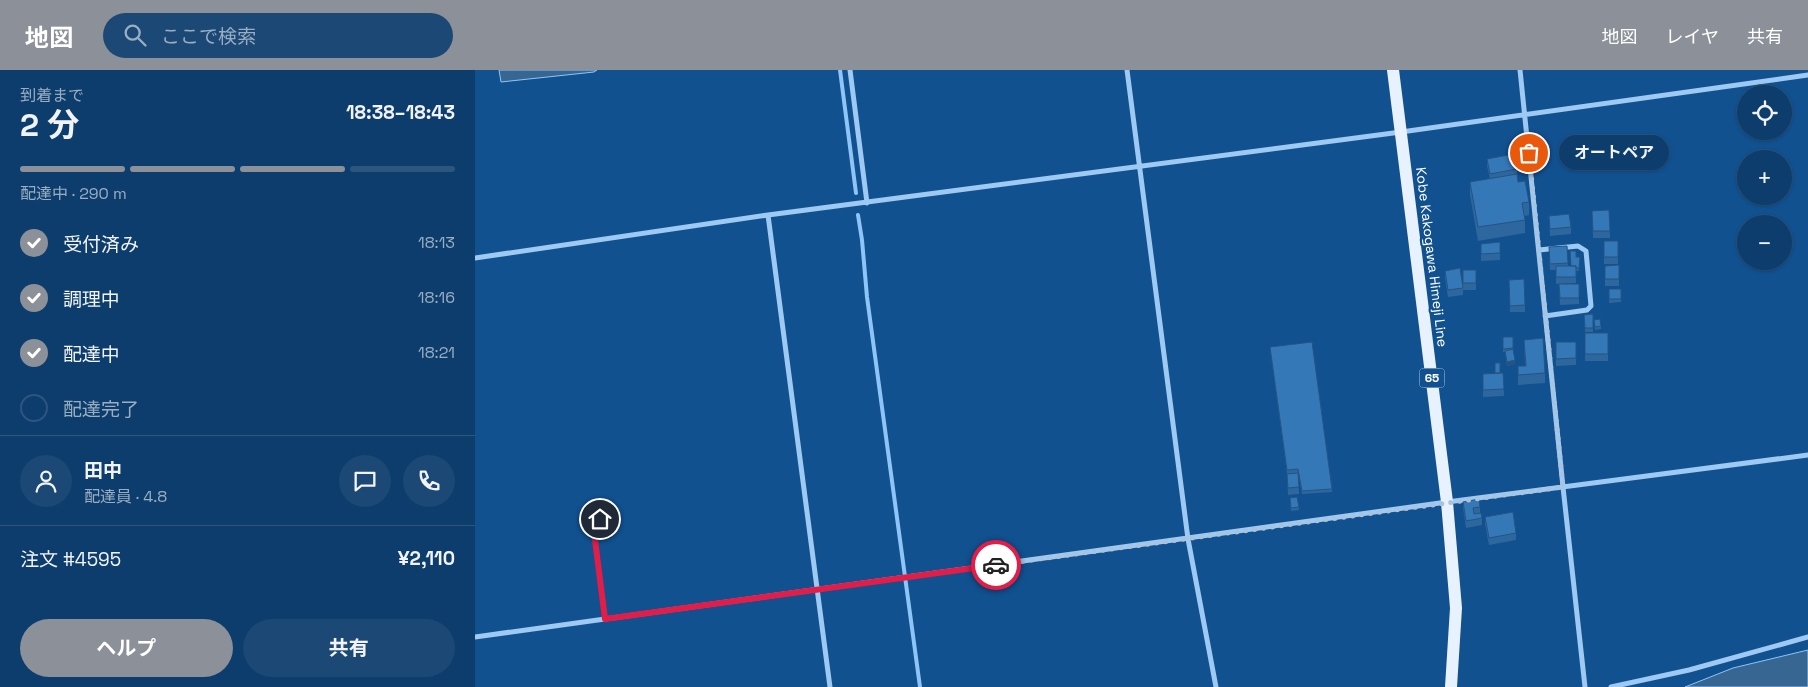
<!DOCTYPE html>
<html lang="ja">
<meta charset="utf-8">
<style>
body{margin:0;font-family:"Space Grotesk","Noto Sans JP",sans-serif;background:#1b4874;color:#f1f3f6;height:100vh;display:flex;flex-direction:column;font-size:19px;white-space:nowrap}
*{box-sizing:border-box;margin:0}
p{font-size:16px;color:#9aaec2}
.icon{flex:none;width:28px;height:28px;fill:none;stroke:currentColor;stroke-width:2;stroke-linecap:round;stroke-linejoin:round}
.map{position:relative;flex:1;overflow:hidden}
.drawer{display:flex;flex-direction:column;background:#0d3d6c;width:475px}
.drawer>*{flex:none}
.fabs{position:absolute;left:1262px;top:15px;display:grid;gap:10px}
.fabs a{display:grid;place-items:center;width:55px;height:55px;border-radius:50%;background:#0d3d6c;box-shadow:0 1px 4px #0004,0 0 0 1px #2d567f;font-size:25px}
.pin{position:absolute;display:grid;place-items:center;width:42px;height:42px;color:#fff;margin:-21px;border:2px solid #fff;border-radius:50%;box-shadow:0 1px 5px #0007}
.courier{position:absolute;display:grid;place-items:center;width:50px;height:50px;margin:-25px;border:4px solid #e11d48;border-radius:50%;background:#fff;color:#222;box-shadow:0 1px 6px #0007}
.bubble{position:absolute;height:35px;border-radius:18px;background:#0d3d6c;box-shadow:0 1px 4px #0004,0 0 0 1px #2d567f;font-size:16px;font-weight:700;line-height:35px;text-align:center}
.head em{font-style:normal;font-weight:700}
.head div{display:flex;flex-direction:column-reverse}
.head{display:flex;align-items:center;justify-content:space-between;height:85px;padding:0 20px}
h1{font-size:32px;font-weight:700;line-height:38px}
.bar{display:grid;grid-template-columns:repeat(4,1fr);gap:8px 5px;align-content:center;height:60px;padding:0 20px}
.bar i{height:6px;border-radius:4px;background:#2d567f}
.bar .active{background:#8c9099}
.bar p{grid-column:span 4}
.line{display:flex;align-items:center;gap:12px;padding:0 20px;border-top:1px solid #2d567f}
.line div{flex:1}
.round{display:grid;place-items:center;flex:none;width:52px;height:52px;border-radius:26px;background:#1b4874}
ol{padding:0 20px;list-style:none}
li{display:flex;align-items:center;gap:15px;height:55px}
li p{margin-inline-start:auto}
li .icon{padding:5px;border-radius:50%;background:#8c9099;color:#fff;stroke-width:4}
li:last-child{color:#9aaec2}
li i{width:28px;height:28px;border:2px solid #2d567f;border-radius:50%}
.action{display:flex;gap:10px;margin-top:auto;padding:10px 20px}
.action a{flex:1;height:58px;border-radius:30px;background:#8c9099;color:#fff;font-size:20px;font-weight:700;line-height:58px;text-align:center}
.action a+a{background:#1b4874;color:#f1f3f6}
header{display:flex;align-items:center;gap:30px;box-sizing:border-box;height:70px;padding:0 25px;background:#8c9099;color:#fff}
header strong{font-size:24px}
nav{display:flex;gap:28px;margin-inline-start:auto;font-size:18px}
.search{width:350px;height:45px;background:#1b4874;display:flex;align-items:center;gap:12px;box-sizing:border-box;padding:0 18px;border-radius:28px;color:#9aaec2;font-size:19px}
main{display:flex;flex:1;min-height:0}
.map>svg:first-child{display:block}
.water{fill:#376693;stroke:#8ec5f6}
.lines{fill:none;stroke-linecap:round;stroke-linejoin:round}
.stream{stroke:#8ec5f6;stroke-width:4}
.service{stroke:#9dc9f2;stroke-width:4}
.minor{stroke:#9dc9f2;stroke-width:5}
.primary{stroke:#e8f2ff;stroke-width:12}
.wall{fill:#2e679e}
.shaded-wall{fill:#255481}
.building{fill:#3578b8;stroke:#255481}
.done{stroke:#acc2d8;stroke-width:5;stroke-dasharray:0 9}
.route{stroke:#e11d48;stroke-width:6}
.labels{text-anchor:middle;stroke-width:4.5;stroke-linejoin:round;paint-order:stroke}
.shield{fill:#115190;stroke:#b8cbde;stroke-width:1}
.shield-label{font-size:12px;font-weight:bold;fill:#fff}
.street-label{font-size:14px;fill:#fff;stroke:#115190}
</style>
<header>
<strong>地図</strong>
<div class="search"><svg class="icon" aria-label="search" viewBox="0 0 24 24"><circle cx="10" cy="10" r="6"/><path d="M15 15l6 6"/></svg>ここで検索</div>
<nav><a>地図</a><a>レイヤ</a><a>共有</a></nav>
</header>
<main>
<section class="drawer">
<div class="head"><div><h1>2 分</h1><p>到着まで</p></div><em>18:38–18:43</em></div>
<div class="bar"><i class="active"></i><i class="active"></i><i class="active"></i><i></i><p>配達中 · 290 m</p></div>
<ol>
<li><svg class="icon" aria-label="check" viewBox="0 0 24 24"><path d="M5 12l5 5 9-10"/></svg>受付済み<p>18:13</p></li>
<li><svg class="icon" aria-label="check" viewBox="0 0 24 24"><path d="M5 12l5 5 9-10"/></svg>調理中<p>18:16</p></li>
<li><svg class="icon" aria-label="check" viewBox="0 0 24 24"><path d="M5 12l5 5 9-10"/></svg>配達中<p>18:21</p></li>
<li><i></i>配達完了</li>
</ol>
<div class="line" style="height:90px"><a class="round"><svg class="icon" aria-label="person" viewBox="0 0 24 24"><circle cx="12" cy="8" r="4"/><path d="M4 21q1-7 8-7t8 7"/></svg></a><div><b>田中</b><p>配達員 · 4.8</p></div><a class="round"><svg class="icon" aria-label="chat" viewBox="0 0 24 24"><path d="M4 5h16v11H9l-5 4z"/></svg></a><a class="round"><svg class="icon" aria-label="phone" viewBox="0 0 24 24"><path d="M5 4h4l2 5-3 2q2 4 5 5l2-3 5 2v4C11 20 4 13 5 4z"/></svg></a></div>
<div class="line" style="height:65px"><div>注文 #4595</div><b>¥2,110</b></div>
<div class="action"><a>ヘルプ</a><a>共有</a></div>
</section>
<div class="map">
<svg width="1333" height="617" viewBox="0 0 1333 617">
<rect width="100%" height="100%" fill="#115190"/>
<path class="water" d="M24 0H122L119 2 26 12Z
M1333 580V617H1210L1258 598Z"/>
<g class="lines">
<path class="stream" d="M365 0 381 123
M383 145 387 170 392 227 445 617"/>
<path class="service" d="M130 549 119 462 132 436"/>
<path class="minor" d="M375 0 392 133
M652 0 713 469 741 617
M1045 0 1088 417 1110 617
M293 145 355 617
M1064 180 1103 176 1111 181 1116 236 1112 240 1070 246
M0 188 293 145 926 62 1333 5
M0 567 972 432 1333 385
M1136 617 1214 600 1333 567"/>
<path class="primary" d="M918 0 972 432 981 538 976 617"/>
</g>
<path class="wall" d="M1012 89 1042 99V104L1043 112 1054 132V145L1050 146V163L1003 171 995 125V112L1015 109 1012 96Z
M1134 140 1135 168H1118L1117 141Z
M1074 146 1096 157V164L1075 166Z
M1129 171H1143V194H1129Z
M1025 172V190L1006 191V174Z
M1092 176 1093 196H1096L1101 187H1105L1104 201H1101V213L1081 214V200H1075L1074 184Z
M1144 195V216H1130V196Z
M988 200H1001V220H988V225L973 227 970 208V201L988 216Z
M1084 214H1104V234L1085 235Z
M1034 216 1050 235V242H1035Z
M1134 219H1146V232L1134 233Z
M1118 244V262H1110L1109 245Z
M1119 250 1126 256V259L1120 260Z
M1110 263H1133V291H1110Z
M1028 267H1038V279L1040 294 1032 296 1030 282H1028Z
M1049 270 1070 303V313L1043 315V296H1050Z
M1081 272H1101V295L1081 296Z
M795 277 857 419V422L827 424 823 403 824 424 813 425 812 404Z
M1028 303 1029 326 1008 327V304Z
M815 428 824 437V440L816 441Z
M988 432 1005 437V443L1007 448V455L991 458 988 438Z
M1010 447 1041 463V470L1014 475 1010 454Z"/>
<path class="shaded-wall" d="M1040 290V294L1032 296V292Z"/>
<path class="building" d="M1039 84 1042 99 1015 104 1012 89Z
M1042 104 1043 112 1050 111 1054 132 1047 133 1050 150 1003 157 995 112Z
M1134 140 1135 161H1118L1117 141Z
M1094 144 1096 157 1075 159 1074 146Z
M1129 171H1143V187H1129Z
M1025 172V183L1006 184V174Z
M1092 176 1093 193 1075 194 1074 177Z
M1095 181H1101V187H1105L1104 198H1101V196H1096Z
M1144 195V209H1130V196Z
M1081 196H1101V207H1081Z
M985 198 988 218 973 220 970 201Z
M988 200H1001V213H988Z
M1049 209 1050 235 1035 236 1034 210Z
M1084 214H1104V228H1085Z
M1134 219H1146V229H1134Z
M1118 244V258H1110L1109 245Z
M1125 249 1126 256 1120 257 1119 250Z
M1110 263H1133V284H1110Z
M1028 267H1038V278L1028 279Z
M1068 268 1070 303 1043 305V296H1051L1049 270Z
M837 272 857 419 827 421 823 399 812 400 795 277Z
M1081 272H1101V288L1081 289Z
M1038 279 1040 290 1032 292 1030 281Z
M1020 293H1025V303H1020Z
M1028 303 1029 319 1008 320V304Z
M823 403 824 417 813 418 812 404Z
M822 427 824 437 816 438 815 428Z
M1004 429 1005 437 998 438 999 444 1006 443 1007 448 991 451 988 432Z
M1038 442 1041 463 1014 468 1010 447Z"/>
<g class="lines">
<path class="done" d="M521 495 1088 417 1054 83"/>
<path class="route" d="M125 449 119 462 130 549 521 495"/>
</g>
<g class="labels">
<rect class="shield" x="944.5" y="298.5" width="25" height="19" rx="4"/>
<g class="shield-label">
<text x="957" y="312">65</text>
</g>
<g class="street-label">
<text transform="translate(957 187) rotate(83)" y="5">Kobe Kakogawa Himeji Line</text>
</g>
</g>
</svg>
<div class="fabs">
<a><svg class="icon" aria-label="locate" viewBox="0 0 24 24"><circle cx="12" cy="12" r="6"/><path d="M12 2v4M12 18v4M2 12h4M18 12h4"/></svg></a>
<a>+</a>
<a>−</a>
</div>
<div class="pin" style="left:1054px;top:83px;background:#ea580c"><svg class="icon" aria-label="bag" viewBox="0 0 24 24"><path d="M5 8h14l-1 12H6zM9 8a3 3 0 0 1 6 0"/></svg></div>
<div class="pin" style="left:125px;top:449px;background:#1f2937"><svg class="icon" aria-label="home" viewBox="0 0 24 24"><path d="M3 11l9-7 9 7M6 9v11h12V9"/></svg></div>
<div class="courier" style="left:521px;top:495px"><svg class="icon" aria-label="car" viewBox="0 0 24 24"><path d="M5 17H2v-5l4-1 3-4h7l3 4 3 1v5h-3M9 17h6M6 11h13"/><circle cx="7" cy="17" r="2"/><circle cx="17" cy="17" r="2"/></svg></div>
<div class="bubble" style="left:1084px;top:65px;width:110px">オートペア</div>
</div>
</main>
